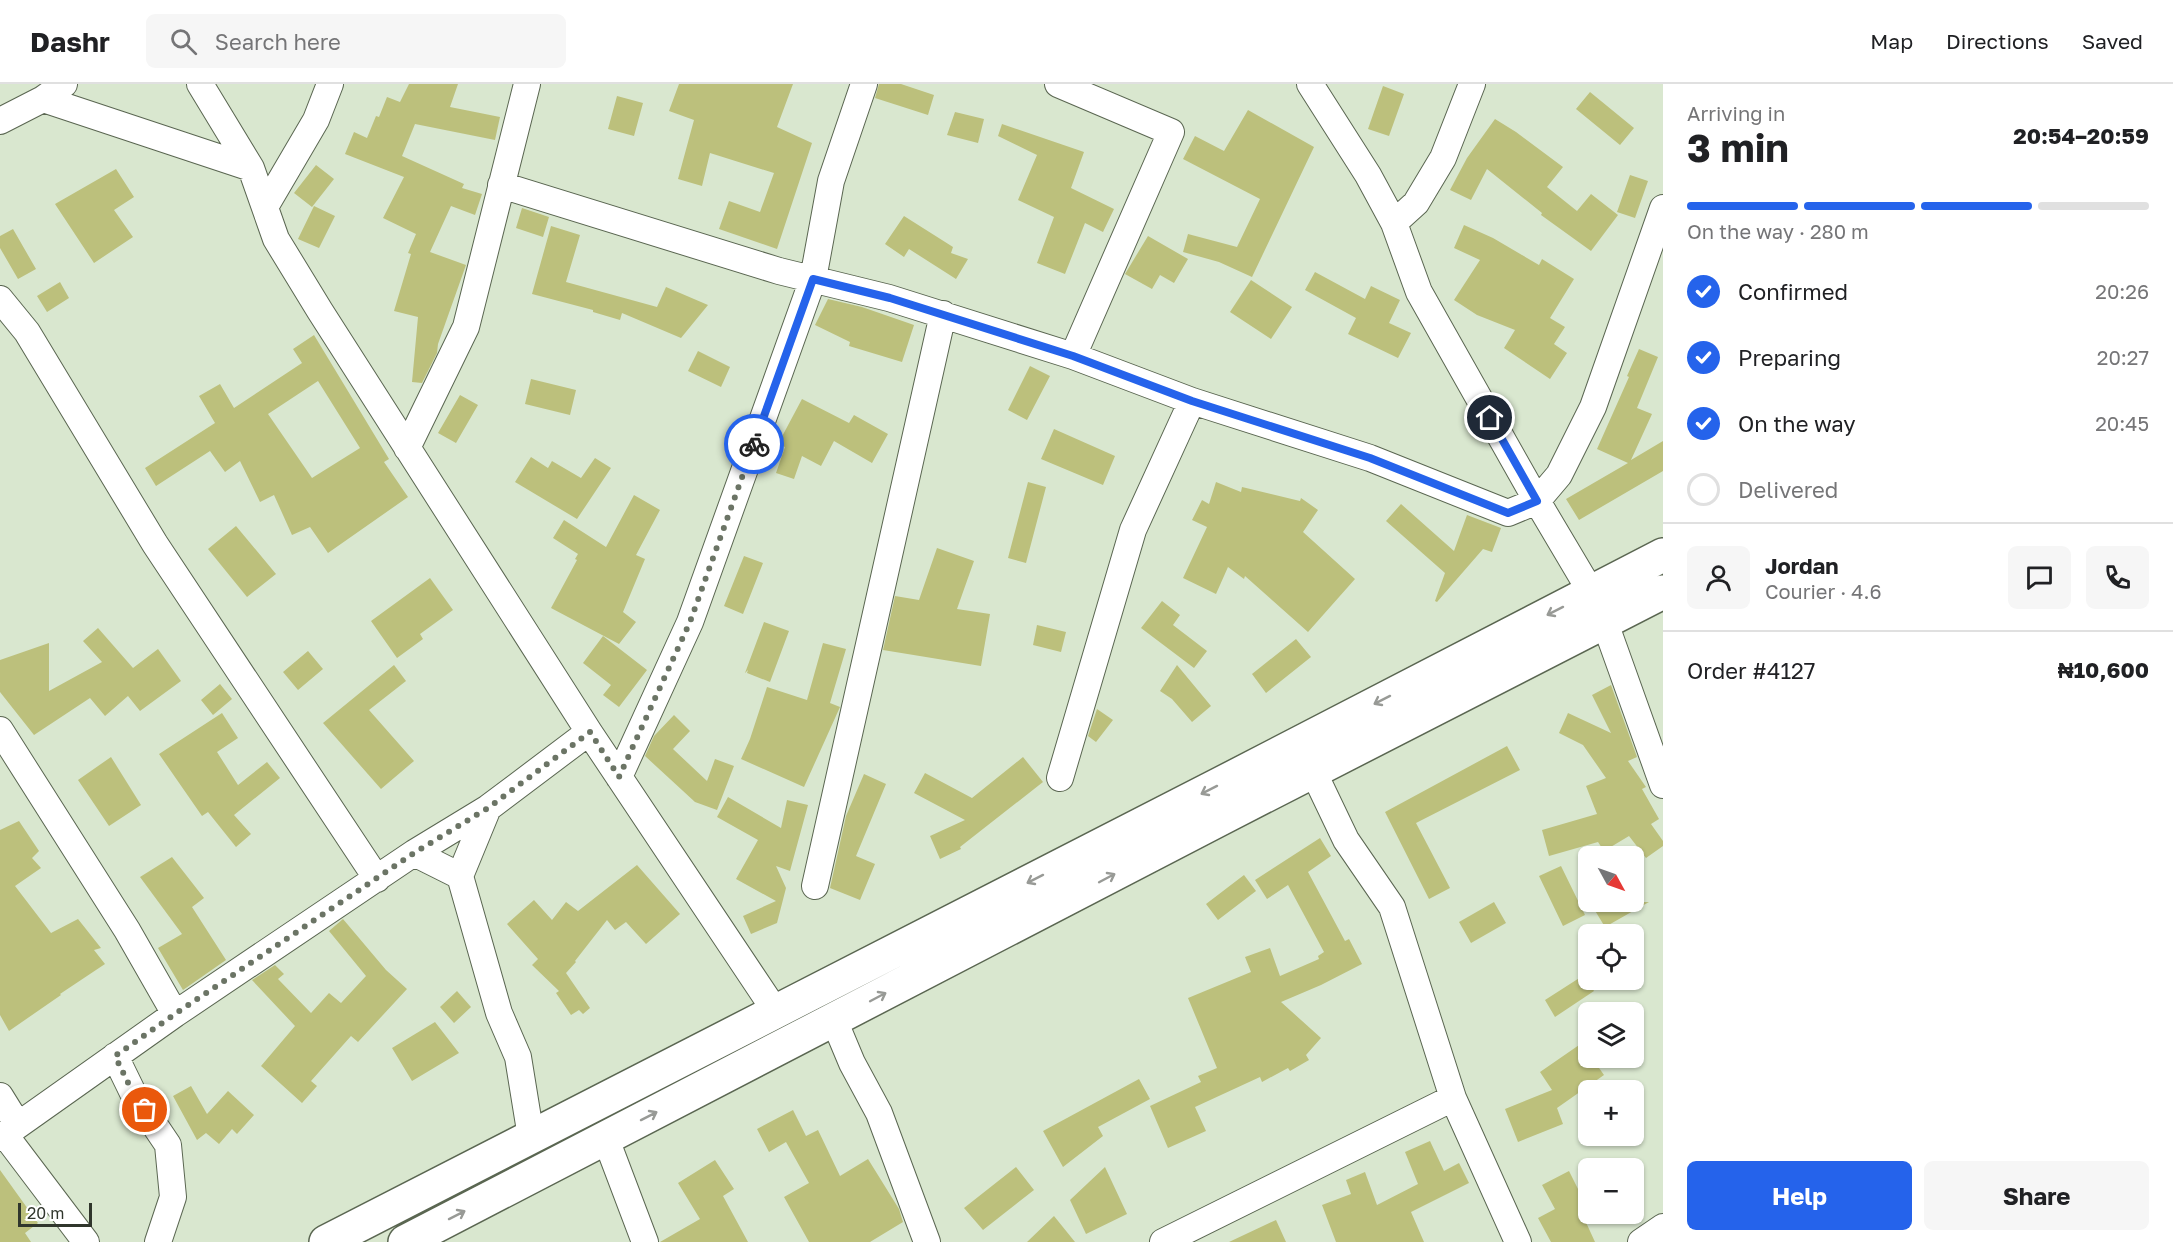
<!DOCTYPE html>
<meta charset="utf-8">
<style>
body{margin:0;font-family:"Golos Text",sans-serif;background:#f6f6f6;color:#202124;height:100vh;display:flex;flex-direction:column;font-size:22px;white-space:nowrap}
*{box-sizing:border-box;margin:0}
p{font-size:20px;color:#757577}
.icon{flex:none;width:33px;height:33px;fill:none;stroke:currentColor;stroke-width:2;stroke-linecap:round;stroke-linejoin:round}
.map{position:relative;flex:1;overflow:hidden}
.sheet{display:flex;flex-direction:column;background:#fff;width:510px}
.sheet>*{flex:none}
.needle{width:39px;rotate:130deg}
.tools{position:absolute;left:1578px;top:762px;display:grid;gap:12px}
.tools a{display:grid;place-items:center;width:66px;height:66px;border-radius:9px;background:#fff;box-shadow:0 2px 4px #0004;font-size:30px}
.scale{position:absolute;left:18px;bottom:15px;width:74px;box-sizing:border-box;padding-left:6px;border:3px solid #30362c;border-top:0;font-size:16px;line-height:21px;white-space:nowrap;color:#30362c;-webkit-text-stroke:4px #fff;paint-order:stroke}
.pin{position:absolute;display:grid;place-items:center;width:51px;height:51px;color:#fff;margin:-26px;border:3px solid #fff;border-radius:50%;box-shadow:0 2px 6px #0007}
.courier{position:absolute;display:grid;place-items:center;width:60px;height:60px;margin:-30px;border:4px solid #2563eb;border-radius:50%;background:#fff;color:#222;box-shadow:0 2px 8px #0007}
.overview em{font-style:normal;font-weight:700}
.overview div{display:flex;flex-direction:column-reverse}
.overview{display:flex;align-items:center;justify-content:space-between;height:102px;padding:0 24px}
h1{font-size:39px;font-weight:700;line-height:45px}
.bar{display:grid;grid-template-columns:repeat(4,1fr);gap:9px 6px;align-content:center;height:72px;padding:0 24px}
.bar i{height:8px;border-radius:4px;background:#e0e0e0}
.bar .on{background:#2563eb}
.bar p{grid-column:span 4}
.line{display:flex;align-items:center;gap:15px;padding:0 24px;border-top:2px solid #e0e0e0}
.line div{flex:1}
.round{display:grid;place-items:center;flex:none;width:63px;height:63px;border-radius:9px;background:#f6f6f6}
ol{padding:0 24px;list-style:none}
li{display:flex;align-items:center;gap:18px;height:66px}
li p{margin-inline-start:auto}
li .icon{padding:6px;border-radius:50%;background:#2563eb;color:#fff;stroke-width:4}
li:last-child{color:#757577}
li i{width:33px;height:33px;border:3px solid #e0e0e0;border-radius:50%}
.primary-button{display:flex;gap:12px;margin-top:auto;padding:12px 24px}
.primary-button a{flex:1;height:69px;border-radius:9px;background:#2563eb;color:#fff;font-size:24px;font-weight:700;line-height:69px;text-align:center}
.primary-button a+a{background:#f6f6f6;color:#202124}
header{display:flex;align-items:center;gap:36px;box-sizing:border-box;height:84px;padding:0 30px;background:#fff;border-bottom:2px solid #e0e0e0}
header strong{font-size:28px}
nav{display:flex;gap:33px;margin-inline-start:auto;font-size:21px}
.search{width:420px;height:54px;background:#f6f6f6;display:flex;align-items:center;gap:15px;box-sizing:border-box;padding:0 21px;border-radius:9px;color:#757577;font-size:22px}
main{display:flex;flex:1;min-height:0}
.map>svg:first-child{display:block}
.building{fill:#bcc07c;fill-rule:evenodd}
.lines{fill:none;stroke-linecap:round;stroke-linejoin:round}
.minor-casing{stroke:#5a6651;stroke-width:28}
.secondary-casing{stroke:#5a6651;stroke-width:36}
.minor{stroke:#fff;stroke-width:26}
.secondary{stroke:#fff;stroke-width:33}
.oneway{stroke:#989a96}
.done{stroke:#6b7465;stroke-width:6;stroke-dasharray:0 10.8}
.route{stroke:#2563eb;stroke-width:8}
</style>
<header>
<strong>Dashr</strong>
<div class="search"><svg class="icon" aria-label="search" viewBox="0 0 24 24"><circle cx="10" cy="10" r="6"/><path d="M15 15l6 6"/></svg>Search here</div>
<nav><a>Map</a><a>Directions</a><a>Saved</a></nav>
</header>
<main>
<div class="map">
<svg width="1663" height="1158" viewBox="0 0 1663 1158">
<rect width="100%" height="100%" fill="#d9e7cf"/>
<path class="building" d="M409 0H458L450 23 500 33 495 56 415 40 402 72 464 100 462 104 482 110 475 131 451 122 430 168 466 181 438 260 437 269 422 299 412 298 418 233 394 227 411 170 408 169 416 150 383 134 404 93 345 70 354 48 367 54 376 32 379 33 387 13 400 18Z
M679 0H793L777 43 812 59 777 165 719 145 729 117 760 128 774 89 710 69 702 102 678 95 694 36 669 27Z
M879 0H901L934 11 928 31 875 14Z
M1383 2 1404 10 1389 52 1368 45Z
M1590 8 1634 44 1620 61 1576 25Z
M617 12 643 19 634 52 608 45Z
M1248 26 1314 63 1252 193 1219 178 1183 168 1188 150 1237 163 1260 115 1183 75 1195 52 1224 67Z
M955 28 984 35 978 59 947 51Z
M1495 35 1516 48 1563 83 1547 103 1577 127 1591 110 1618 131 1591 167 1541 131 1542 129 1487 85 1471 116 1450 106 1467 74Z
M1002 40 1084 68 1071 104 1114 125 1103 148 1085 139 1065 190 1037 179 1054 133 1018 116 1037 71 998 52Z
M316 81 334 95 312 123 294 109Z
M116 85 134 113 114 126 133 153 94 179 55 120Z
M1630 91 1648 97 1635 134 1617 128Z
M314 122 335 132 319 164 298 155Z
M522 124 549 133 543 153 516 144Z
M904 132 953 163 951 169 968 175 956 195 909 165 904 173 885 160Z
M1464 141 1493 154 1539 181 1542 175 1574 195 1550 234 1565 243 1554 260 1567 269 1550 295 1504 264 1515 246 1477 231 1454 216 1480 176 1454 164Z
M551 142 580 151 566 198 657 223 666 203 708 221 681 254 622 229 620 236 593 228V226L532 210Z
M13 145 36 185 18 195 0 164V152Z
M1148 152 1188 175 1174 199 1160 191 1152 205 1125 190Z
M1315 188 1365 215 1371 202 1400 216 1389 239 1411 249 1398 274 1348 250 1356 234 1305 206Z
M1251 196 1292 223 1271 255 1230 228Z
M60 198 69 214 47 228 37 212Z
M828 215 862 223 914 241 902 278 849 262 850 258 815 241Z
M314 251 389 375 384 378 408 413 328 469 310 443 292 451 274 411 260 418 240 377 225 388 210 367 156 402 145 384 215 339 199 312 220 300 234 324 302 279 293 265ZM318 297 360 364 312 394 268 330Z
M1639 265 1658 273 1637 324 1652 330 1631 376 1663 357V387L1579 436 1566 415 1628 379 1597 365 1629 293 1627 292Z
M698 267 730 283 721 303 688 287Z
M1030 282 1050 292 1027 336 1008 326Z
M531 295 576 306 570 331 525 320Z
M460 311 478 321 456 359 438 349Z
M802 315 849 339 854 331 888 350 872 379 834 357 821 382 802 372 794 395 776 389 785 363 778 360Z
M1054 345 1115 372 1103 401 1041 375Z
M531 373 548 384 552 377 581 394 595 374 611 384 577 435 515 398Z
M1028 398 1046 403 1026 479 1008 474Z
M1216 398 1241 408 1242 403 1300 417 1301 414 1318 426 1303 448 1355 495 1308 548 1245 492 1244 495 1228 483 1216 510 1183 494 1207 443 1192 436 1202 416 1209 420Z
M634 411 660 426 636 471 645 475 623 528 636 538 619 560 551 524 577 476 575 475 578 470 553 454 564 436 606 463Z
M1401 420 1454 467 1467 431 1501 444 1492 468 1483 465 1437 518 1435 517 1445 489 1386 437Z
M236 442 276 490 247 513 208 465Z
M937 464 974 477 957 525 990 530 981 582 883 566 895 512 919 516Z
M744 472 763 479 743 530 724 522Z
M430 494 453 526 420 550 423 555 397 574 371 537Z
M1162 517 1180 531 1173 541 1207 567 1194 584 1141 544Z
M764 538 789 547 770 598 747 589 748 586 745 589Z
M1037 541 1066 548 1061 568 1033 561Z
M98 544 133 584 158 565 181 597 140 627 128 612 105 632 90 614 34 651 0 608V576L49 559V607L102 578 83 557Z
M603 552 647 586 619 623 603 611 611 601 583 579Z
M1296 555 1311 573 1266 609 1252 590Z
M823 559 846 565 830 619 840 623 804 703 741 675 750 655 767 603 807 616Z
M308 567 323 585 298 606 283 588Z
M394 581 406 597 369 626 414 677 381 705 323 639Z
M1177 581 1211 622 1192 638 1172 615 1160 607Z
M220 600 232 615 213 631 201 616Z
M1611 601 1637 673 1628 677 1646 703 1642 705 1659 735 1651 740 1663 757V762L1646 774 1629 752 1604 767 1598 758 1549 772 1542 746 1597 730 1586 702 1606 694 1583 661 1559 649 1568 629 1611 649 1592 611Z
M1097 625 1113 636 1096 658 1088 652Z
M222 629 238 654 217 668 238 701 267 678 280 694 234 731 251 750 236 763 208 728 202 732 159 670Z
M674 631 690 647 673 665 707 697 715 675 734 682 717 726 695 718 645 672 654 652Z
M1507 662 1520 686 1416 739 1450 804 1429 815 1385 728Z
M111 673 141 721 109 742 78 696Z
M1023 673 1043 698 960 763 961 765 940 775 930 752 965 736 914 709 925 689 972 714Z
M864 690 886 700 856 772 875 780 860 816 830 804 846 732Z
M728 713 781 744 787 716 808 721 790 787 776 782 786 804 777 839 751 850 743 832 776 817 736 795 758 756 717 733Z
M19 737 39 767 32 774 41 784 15 802 51 849 78 835 101 864 94 866 105 880 60 910 61 911 9 947 0 931V746Z
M1320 754 1331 772 1308 788 1345 857 1349 855 1362 880 1321 901 1281 918 1321 954 1306 971 1309 976 1290 987 1288 984 1262 998 1260 993 1195 1023 1206 1047 1168 1064 1150 1022 1201 998 1198 992 1217 984 1188 914 1251 888 1245 873 1270 864 1280 892 1319 875 1318 872 1324 868 1288 801 1267 815 1255 796Z
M172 773 204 814 192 823 226 876 183 906 158 864 182 850 140 793Z
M637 781 680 830 646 860 626 838 615 846 607 836 575 877 576 878 566 889 590 924 583 930 579 926 571 931 556 909 559 907 532 881 538 875 507 840 534 816 552 836 566 818 578 827Z
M1561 782 1585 831 1563 842 1539 792Z
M1244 791 1256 807 1218 836 1206 820Z
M1494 818 1506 839 1471 859 1459 838Z
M1605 818H1649L1605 843 1594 825Z
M343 835 386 886 407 905 358 958 351 952 311 997 317 1002 302 1019 261 982 295 942 252 896 275 881 284 890 278 895 311 929 329 909 341 919 366 892 329 847Z
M1584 891 1594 907 1555 933 1545 916Z
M457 907 471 923 454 939 440 923Z
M435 938 459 969 412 997 392 964Z
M1582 959 1588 969V974H1592L1604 991 1557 1024 1563 1040 1518 1058 1505 1025 1552 1006 1540 988Z
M1139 995 1150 1015 1098 1043 1103 1052 1063 1083 1043 1047Z
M191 1002 207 1030 228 1007 254 1031 237 1050 232 1045 219 1060 206 1049 197 1056 173 1012Z
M793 1026 806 1052 818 1046 840 1092 868 1075 899 1125 903 1138 870 1158H809L784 1113 809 1099 786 1058 769 1068 757 1045Z
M1430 1057 1444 1087 1459 1079 1469 1099 1411 1128 1424 1158H1336L1322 1121 1351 1110 1346 1096 1365 1088 1377 1121 1418 1100 1405 1068Z
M715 1076 734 1105 723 1112 748 1158H660L700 1135 678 1099Z
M1016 1083 1034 1106 983 1146 964 1124Z
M1105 1083 1127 1130 1086 1150 1070 1116Z
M0 1086 38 1139 25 1149 31 1158H0Z
M1569 1087 1588 1125V1130L1592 1131 1584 1134 1595 1158H1551L1538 1134 1555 1125 1542 1101Z
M1054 1132 1075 1158H1027Z
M1276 1136 1286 1158H1229Z"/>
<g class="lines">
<defs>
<path id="minor" d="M200 0 251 84 276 155 320 227 589 648 776 928
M1058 0 1171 48 1073 272
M1310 0 1368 91 1394 139 1419 208 1537 417 1591 508 1605 539 1663 701
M43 15 251 84
M0 37 43 15 64 0
M501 101 779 187 889 214 1073 272 1192 317 1370 374 1508 429 1537 417 1559 391 1593 323 1663 124
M265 123 316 36 330 0
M1394 139 1416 119 1443 74 1472 0
M0 215 27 248 155 460 377 795
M407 364 466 243 527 0
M0 646 127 846 175 930
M1313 687 1346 756 1392 823 1453 1014 1518 1158
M619 693 690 538 813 195 831 97 864 0
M1060 694 1133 446 1192 317
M488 724 460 792 499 929 518 973 531 1053
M414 769 460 792
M815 802 943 230
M834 936 852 979 879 1029 927 1158
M115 972 133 1009 168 1061 173 1113 158 1158
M0 1012 18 1041
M5 1051 86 1158
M0 1054 175 930 414 769 488 724 589 648
M606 1055 645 1158
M1163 1158 1453 1014
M1641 1158 1663 1143"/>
<path id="secondary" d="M326 1158 1222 699 1663 471
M405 1158 1218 736 1663 508"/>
</defs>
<use href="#minor" class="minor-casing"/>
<use href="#secondary" class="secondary-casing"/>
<use href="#minor" class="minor"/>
<use href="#secondary" class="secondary"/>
</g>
<defs><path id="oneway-shaft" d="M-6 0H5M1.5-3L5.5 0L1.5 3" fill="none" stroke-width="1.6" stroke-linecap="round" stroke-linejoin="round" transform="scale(1.5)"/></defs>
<g class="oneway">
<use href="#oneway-shaft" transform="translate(1555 527) rotate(153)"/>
<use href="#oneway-shaft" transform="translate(1382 616) rotate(153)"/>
<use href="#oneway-shaft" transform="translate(1209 706) rotate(153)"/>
<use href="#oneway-shaft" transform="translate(1107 794) rotate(-28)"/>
<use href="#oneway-shaft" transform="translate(1035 795) rotate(153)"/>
<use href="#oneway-shaft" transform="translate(878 913) rotate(-28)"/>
<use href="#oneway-shaft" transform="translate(649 1032) rotate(-27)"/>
<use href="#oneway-shaft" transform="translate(457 1131) rotate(-27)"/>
</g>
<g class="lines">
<path class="done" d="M145 1026 133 1009 115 972 175 930 414 769 488 724 590 648 619 693 690 538 754 360"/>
<path class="route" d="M754 360 813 195 890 214 1073 272 1192 317 1370 374 1508 429 1537 417 1490 334"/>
</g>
</svg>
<div class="tools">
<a><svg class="needle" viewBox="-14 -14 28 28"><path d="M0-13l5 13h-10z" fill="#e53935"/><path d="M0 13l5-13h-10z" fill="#757577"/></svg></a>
<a><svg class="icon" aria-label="locate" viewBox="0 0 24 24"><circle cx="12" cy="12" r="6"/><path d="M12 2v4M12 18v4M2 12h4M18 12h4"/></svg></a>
<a><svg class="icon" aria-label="layers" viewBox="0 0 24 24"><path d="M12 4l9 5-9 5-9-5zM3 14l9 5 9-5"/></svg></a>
<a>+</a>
<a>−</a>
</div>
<div class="scale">20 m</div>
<div class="pin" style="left:145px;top:1026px;background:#ea580c"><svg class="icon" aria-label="bag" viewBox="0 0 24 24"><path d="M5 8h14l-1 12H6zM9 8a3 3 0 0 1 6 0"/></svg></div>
<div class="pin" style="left:1490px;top:334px;background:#1f2937"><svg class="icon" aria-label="home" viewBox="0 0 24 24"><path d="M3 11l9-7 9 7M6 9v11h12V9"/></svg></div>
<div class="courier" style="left:754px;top:360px"><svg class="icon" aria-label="bike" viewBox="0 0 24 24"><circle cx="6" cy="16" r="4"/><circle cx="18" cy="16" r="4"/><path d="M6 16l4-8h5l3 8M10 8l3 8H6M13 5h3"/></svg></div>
</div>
<section class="sheet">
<div class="overview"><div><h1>3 min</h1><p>Arriving in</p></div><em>20:54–20:59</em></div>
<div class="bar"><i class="on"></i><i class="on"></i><i class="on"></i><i></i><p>On the way · 280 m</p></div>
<ol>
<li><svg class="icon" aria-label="check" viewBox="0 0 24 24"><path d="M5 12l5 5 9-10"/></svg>Confirmed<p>20:26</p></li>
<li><svg class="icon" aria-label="check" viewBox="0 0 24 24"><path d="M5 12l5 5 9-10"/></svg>Preparing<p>20:27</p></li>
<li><svg class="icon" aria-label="check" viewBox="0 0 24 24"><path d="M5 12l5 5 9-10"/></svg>On the way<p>20:45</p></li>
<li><i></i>Delivered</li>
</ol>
<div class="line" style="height:108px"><a class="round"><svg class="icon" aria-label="person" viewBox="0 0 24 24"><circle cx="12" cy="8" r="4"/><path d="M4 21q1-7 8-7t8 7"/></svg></a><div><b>Jordan</b><p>Courier · 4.6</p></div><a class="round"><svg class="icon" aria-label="chat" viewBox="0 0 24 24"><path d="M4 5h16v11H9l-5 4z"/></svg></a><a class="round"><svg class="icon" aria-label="phone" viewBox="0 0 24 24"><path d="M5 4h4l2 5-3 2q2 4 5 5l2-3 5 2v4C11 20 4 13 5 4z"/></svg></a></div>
<div class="line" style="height:78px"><div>Order #4127</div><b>₦10,600</b></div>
<div class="primary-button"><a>Help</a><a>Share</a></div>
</section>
</main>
